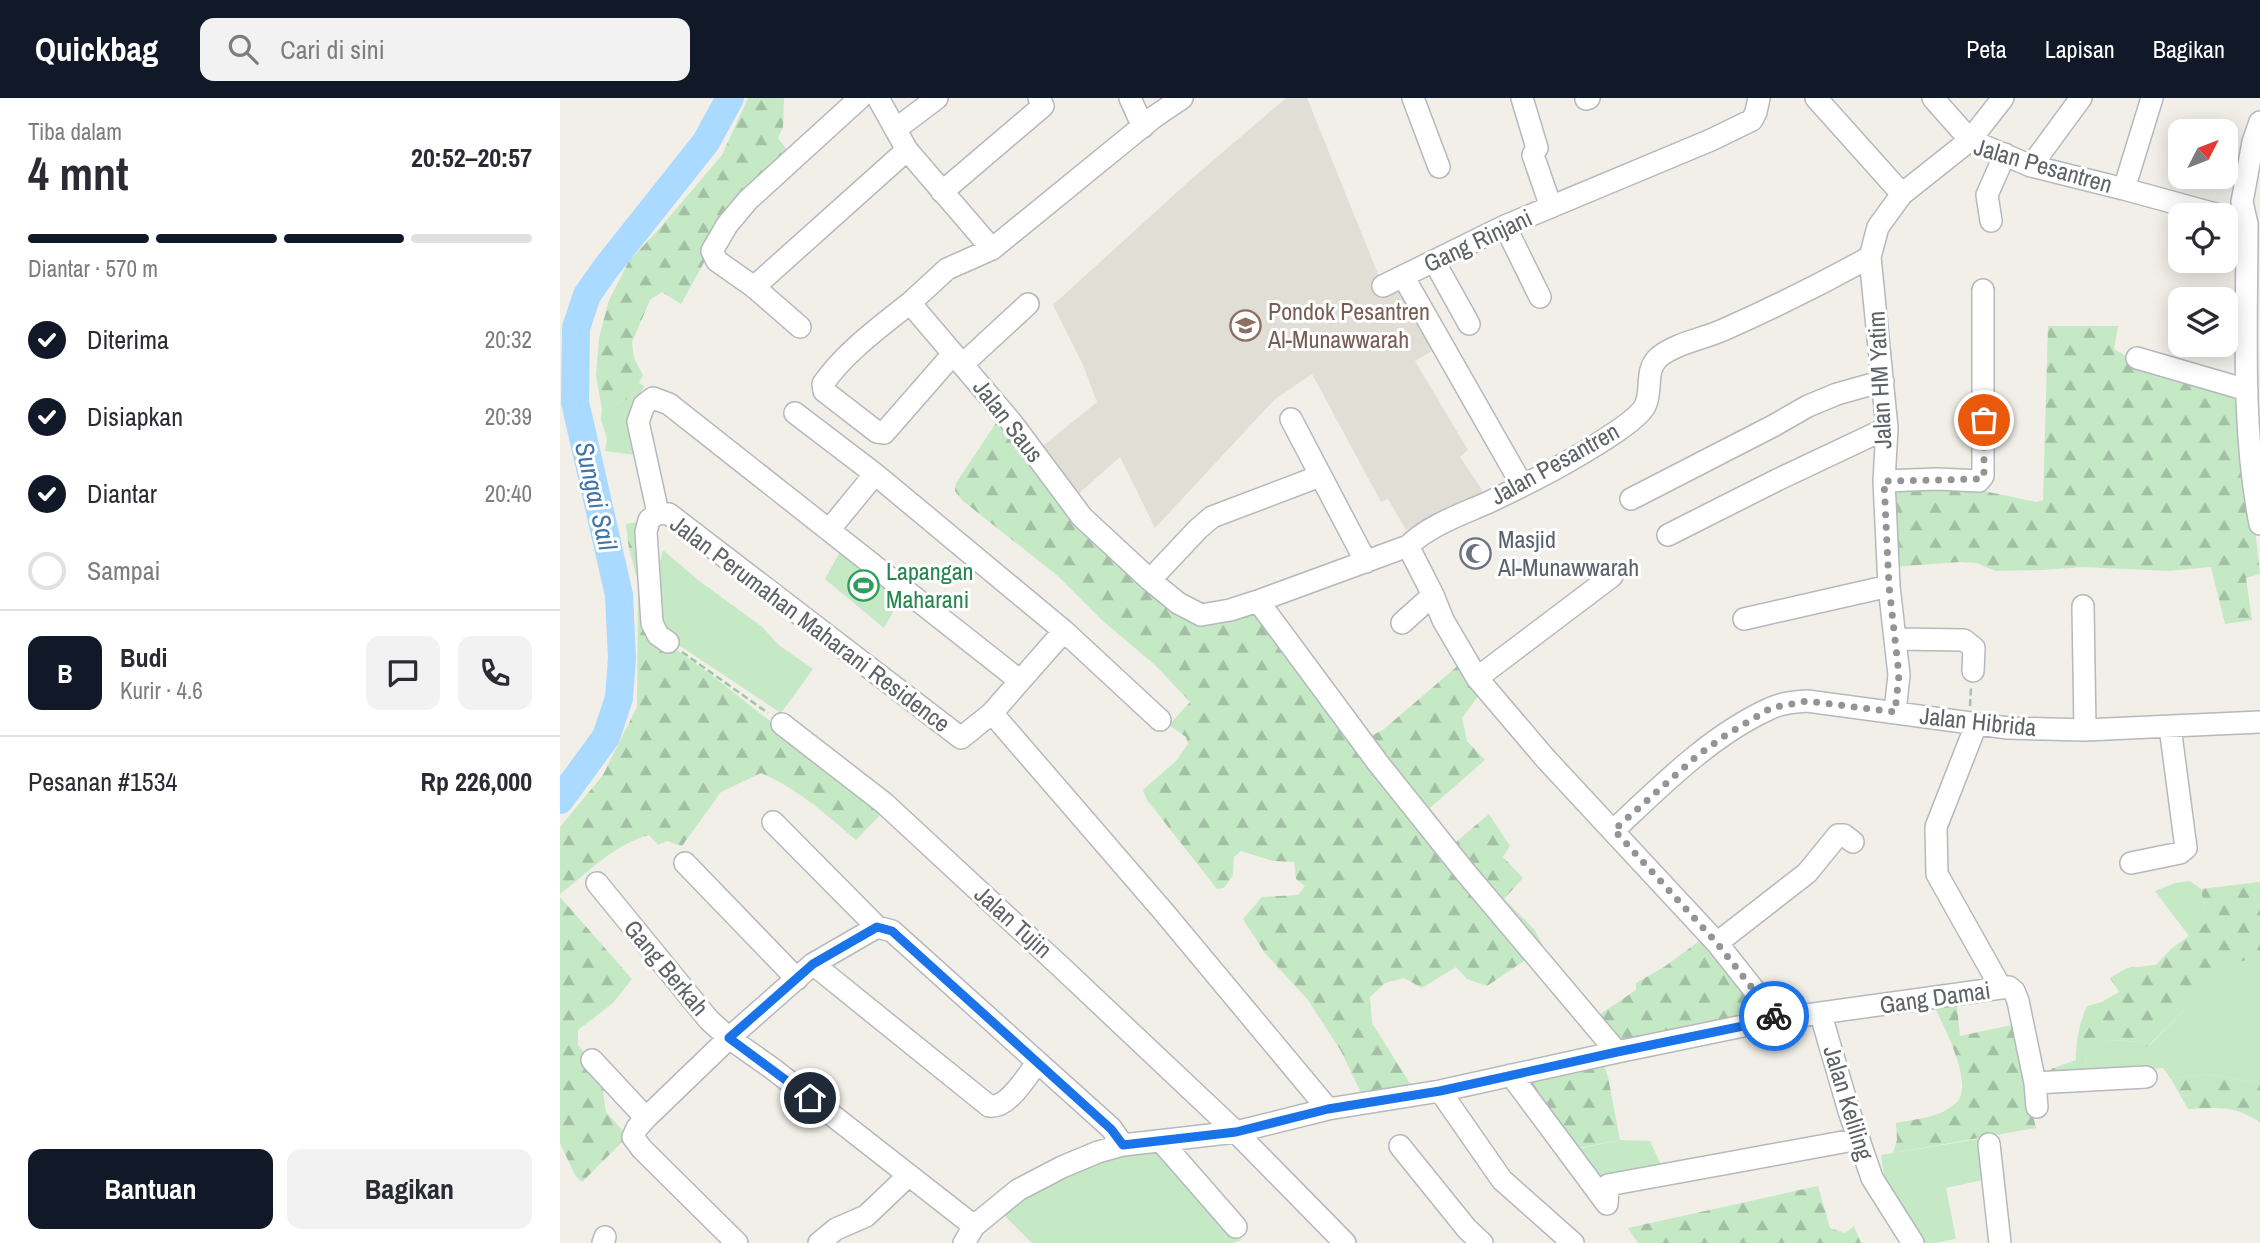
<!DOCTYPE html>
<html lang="id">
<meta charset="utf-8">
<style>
body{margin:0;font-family:"Archivo Narrow",sans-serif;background:#f2f2f3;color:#2b2b33;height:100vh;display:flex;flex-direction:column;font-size:26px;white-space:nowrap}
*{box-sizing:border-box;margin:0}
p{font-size:23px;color:#7c7c81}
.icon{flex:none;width:38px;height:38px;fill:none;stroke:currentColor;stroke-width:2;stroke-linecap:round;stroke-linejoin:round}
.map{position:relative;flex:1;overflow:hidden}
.panel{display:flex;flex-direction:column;background:#fff;width:560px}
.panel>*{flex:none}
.needle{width:46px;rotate:48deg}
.fabs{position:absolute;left:1608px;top:21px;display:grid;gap:14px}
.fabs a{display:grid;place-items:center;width:70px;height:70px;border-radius:14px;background:#fff;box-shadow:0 4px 18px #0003;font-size:35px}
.pin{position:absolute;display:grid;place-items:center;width:60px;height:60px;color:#fff;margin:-30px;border:4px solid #fff;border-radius:50%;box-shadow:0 2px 7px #0007}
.courier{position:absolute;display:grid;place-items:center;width:70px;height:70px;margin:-35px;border:5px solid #1a73e8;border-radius:50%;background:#fff;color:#222;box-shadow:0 2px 9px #0007}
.overview em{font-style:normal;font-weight:800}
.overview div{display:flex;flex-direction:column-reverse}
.overview{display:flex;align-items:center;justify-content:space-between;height:119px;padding:0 28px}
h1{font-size:46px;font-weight:800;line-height:52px}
.bar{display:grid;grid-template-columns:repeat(4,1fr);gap:10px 7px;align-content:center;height:84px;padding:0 28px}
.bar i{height:9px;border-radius:5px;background:#e1e1e2}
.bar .selected{background:#111827}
.bar p{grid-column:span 4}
.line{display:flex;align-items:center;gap:18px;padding:0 28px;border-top:2px solid #e1e1e2}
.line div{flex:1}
.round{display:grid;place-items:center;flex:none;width:74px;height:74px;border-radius:14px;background:#f2f2f3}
ol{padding:0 28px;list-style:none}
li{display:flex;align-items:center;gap:21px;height:77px}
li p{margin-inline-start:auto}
li .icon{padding:7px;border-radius:50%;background:#111827;color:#fff;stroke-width:4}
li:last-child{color:#7c7c81}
li i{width:38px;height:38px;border:4px solid #e1e1e2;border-radius:50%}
.primary-button{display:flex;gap:14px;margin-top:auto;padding:14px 28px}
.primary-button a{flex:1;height:80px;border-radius:14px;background:#111827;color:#fff;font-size:28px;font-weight:800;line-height:80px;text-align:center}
.primary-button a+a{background:#f2f2f3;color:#2b2b33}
header{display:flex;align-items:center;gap:42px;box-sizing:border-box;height:98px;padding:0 35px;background:#111827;color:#fff}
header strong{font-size:33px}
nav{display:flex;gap:38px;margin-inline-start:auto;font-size:24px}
.search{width:490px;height:63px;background:#f2f2f3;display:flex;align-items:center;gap:18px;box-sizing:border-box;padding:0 24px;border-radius:14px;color:#7c7c81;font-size:26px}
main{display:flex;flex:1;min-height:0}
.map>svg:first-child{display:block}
.education{fill:#e1ded6}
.green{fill:#c5e8c5}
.forest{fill:url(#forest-firs)}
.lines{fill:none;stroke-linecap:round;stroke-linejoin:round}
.river{stroke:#aadaff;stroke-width:28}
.minor-casing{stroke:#b5b8bc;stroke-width:24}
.path{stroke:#9cc7a9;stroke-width:2.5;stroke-dasharray:7 3.5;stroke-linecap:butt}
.minor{stroke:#fff;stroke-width:21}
.done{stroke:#929495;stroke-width:7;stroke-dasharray:0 12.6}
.route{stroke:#1a73e8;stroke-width:9}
.labels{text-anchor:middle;stroke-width:6;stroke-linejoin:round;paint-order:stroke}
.street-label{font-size:24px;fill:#5f6368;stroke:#fff}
.education-label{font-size:24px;fill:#785e54;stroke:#fff;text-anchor:start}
.worship-label{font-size:24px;fill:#5b616d;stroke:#fff;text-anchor:start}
.leisure-label{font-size:24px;fill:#27864d;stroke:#fff;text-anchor:start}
.water-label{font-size:26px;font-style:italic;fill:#4174aa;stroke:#fff}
</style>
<header>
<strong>Quickbag</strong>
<div class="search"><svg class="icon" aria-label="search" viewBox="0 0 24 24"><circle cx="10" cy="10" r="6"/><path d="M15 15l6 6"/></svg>Cari di sini</div>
<nav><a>Peta</a><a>Lapisan</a><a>Bagikan</a></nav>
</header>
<main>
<section class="panel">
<div class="overview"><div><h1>4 mnt</h1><p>Tiba dalam</p></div><em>20:52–20:57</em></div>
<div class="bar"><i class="selected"></i><i class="selected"></i><i class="selected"></i><i></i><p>Diantar · 570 m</p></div>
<ol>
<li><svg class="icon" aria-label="check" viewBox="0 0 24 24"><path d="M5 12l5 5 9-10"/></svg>Diterima<p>20:32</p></li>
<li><svg class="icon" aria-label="check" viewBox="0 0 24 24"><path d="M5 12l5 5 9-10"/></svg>Disiapkan<p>20:39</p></li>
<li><svg class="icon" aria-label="check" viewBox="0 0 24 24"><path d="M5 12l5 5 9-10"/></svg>Diantar<p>20:40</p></li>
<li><i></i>Sampai</li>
</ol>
<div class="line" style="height:126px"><b class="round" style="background:#111827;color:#fff">B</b><div><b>Budi</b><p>Kurir · 4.6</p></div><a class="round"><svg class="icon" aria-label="chat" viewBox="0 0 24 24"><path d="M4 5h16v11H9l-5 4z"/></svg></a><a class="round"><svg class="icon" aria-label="phone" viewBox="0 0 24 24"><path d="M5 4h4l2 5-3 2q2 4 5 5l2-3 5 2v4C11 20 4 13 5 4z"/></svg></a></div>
<div class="line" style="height:91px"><div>Pesanan #1534</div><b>Rp 226,000</b></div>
<div class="primary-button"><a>Bantuan</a><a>Bagikan</a></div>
</section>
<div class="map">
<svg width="1700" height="1145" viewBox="0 0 1700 1145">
<defs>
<pattern id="forest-firs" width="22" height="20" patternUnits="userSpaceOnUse" patternTransform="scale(1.75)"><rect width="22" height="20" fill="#c5e8c5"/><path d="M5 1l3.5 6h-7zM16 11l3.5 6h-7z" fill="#a3c0a4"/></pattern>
</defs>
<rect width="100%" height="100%" fill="#f1efe8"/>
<path class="education" d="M726 0H747L826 196 844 188 879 249 855 263 908 352 900 359 924 395 846 432 828 401 821 404 752 276 714 302 595 430 560 359 514 400 479 351 537 304 523 267 493 207 628 84Z"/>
<path class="green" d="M79 285 84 288 75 309V357L45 353 47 341 41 321 42 312 72 299Z
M282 450 343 496 324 530 265 481Z
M103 452 138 482 201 528 220 548 253 571 221 615 117 546 102 529 100 464Z
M1630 783 1641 791 1645 812V826L1629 838 1595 793 1615 785Z
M1700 861V985L1645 976 1611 981 1603 970 1525 976C1526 970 1525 963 1526 958 1532 937 1566 943 1582 944L1588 949 1629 907 1680 862Z
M1425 1040 1427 1081 1386 1090 1396 1141 1374 1145H1357L1326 1091 1321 1057Z
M1060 1042 1090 1043 1101 1067 1069 1076 1055 1074 1039 1083 1013 1052Z
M599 1048 682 1142 672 1145H472L440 1113 524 1064Z"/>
<path class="forest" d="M188 0H224L223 29 218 40 232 59 147 159 121 206 102 194 90 202 72 244 74 260 83 277 72 299 42 312 36 277 39 240 49 202 69 163 100 130 162 57Z
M1488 228H1558L1554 251 1571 261 1681 296 1700 476 1686 480 1692 522 1665 526 1651 469 1608 473 1523 469 1482 472 1435 473 1417 465 1400 464 1332 469 1327 388 1390 386 1476 404 1483 402Z
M438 322 609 506 698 509 798 644 823 632 901 565 921 594 902 620 907 643 925 662 870 710 896 744 929 716 950 748 943 759 963 780 944 801 974 831 994 869 971 858 927 888 907 881 896 869 862 890 844 880 825 885 810 899 812 925 851 987 839 995 802 997 781 953 748 902 705 855 683 821 702 799 738 797 745 788 736 781 734 764 713 763 681 753 674 759 673 777 664 790 657 791 587 702 583 692 617 662 628 646 626 639 609 627 630 604 595 567 543 523 498 478 403 403 395 393 396 385Z
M84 423 96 537 154 579 324 713 296 742C267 717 237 690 201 675L161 694 122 748 107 743 98 747 89 737C53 747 29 774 0 796V729L43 677 77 609 78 483 69 451 66 426Z
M1700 784V861L1680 863 1629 907 1587 949 1582 944C1566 943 1532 937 1526 958 1525 964 1526 970 1525 976H1491V971L1516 962C1516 943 1519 926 1527 908L1542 904 1559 894 1550 880 1567 870 1596 867 1611 851 1645 826V812L1641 791Z
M0 799 72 881 53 905 18 932V947L50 986 43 994 46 1014 65 1035 62 1044 22 1084 15 1077 0 1045Z
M1146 838 1205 914 1062 948 1039 917 1076 892V885L1104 869Z
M1396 899 1400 938 1452 927 1476 1030 1333 1055 1337 1042 1336 1025C1356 1021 1381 1020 1397 1004 1415 986 1381 922 1371 902Z
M1037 964 1045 970 1048 979 1060 1042 1013 1051 957 979Z
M1645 976 1700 985V1024C1671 1006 1661 1010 1628 1011L1611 981Z
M1258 1088 1270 1130 1285 1135 1294 1128 1301 1145H1078L1068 1130Z"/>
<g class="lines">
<path class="river" d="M0 702 46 639 59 600 62 560 59 497 15 304 16 230 27 197 46 170 146 44 170 0"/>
<defs>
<path id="minor" d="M318 0 347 52 432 151
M570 0 583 29
M622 0 594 19 432 151 387 171 350 205 452 325 522 419 590 482 618 505 641 517 670 512 698 503 848 448C870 427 900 417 927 405 959 390 991 374 1021 356 1036 347 1078 322 1085 308 1093 292 1084 272 1099 259 1116 245 1143 241 1163 232 1213 210 1263 185 1310 159L1318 129 1342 96 1410 42 1443 0
M853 0 879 69
M962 0 977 50 973 57 991 109
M1256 0 1342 96
M1373 0 1410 42 1471 68 1564 91 1659 117
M1026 1 1029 0
M1700 24 1693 44 1682 104 1687 126C1687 225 1681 328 1700 426
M336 31 377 0
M1471 68 1521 0
M1564 91 1592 0
M382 94 483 8 479 0
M1431 123 1427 97 1445 56
M945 128 980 199
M1310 159 1327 330 1324 383 1329 488 1339 577 1335 614
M874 163 909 226
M843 178 962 387
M823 188 945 128 1151 42 1192 22 1196 14 1199 0
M194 189 347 52
M350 205C321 228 284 255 263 286L264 293 317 334 324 335 393 256
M240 229 194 189 157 163 152 153 167 127 188 102 300 0
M1577 260 1687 292
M403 266 468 206
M235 315 315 376 504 533 600 622
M731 321 806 464
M1324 383 1378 381 1419 383 1423 378V192
M1071 401 1213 328 1248 308 1277 296 1323 283
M98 415 78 324 84 307 93 300 109 306 459 582
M98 415 109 416 401 640 432 615 504 533
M98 415 89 422 86 434 92 525 98 537 108 544
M269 432 315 376
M1108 437 1217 382 1327 330
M848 448 873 497 883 522 917 580 985 660 1157 845 1217 921
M590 482 638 431 652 419 760 378
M698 503 818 665 906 775 1057 954
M1523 508 1525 632
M1184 521 1329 488
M842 525 873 497
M1335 541 1404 542 1414 550 1413 573
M917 580 1052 478
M432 615 603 813 768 1011
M222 626 324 705 500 868 676 1034 785 1145
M1416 627 1376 729 1377 776 1441 890
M213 724 317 829
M1054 732C1101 688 1150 638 1209 611 1221 605 1234 604 1247 603L1448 630 1525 632 1700 624
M125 765 237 881
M1571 765 1620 755 1626 750 1610 629
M37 785 149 922 169 940 213 971 414 1128
M1157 845 1247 775 1278 737H1284L1293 744
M253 866 429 1008C448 1011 466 979 477 965
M1261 917 1289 1013 1312 1080 1353 1145
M32 962 86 1020
M951 977 1047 1106
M1475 985 1586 979
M880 993 942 1082 1013 1145
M601 1043 676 1129
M1429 1046 1440 1145
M840 1048 907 1131 922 1145
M1047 1106 1048 1087 1299 1041
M43 1145 45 1139
M177 1145 82 1051 73 1039 77 1030 86 1020 169 940 253 866 317 829 332 833 551 1030 563 1047
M259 1145 276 1131 306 1118 349 1077
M404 1145 414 1128 458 1092 502 1069 538 1054 563 1047 676 1034 768 1011 880 993 1057 954 1217 921 1441 890 1449 889 1454 893 1458 903 1475 985 1477 1009"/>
</defs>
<use href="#minor" class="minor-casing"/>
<path class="path" d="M122 554 208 615
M1410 608 1411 590"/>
<use href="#minor" class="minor"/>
</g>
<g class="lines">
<path class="done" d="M1214 918 1157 845 1054 732 1138 657 1166 637 1211 610 1247 603 1335 614 1339 577 1329 488 1324 383 1422 381 1424 374V322"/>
<path class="route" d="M250 1000 169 940 253 866 317 829 332 833 551 1031 563 1047 676 1034 768 1011 880 993 1057 954 1217 921 1214 918"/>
</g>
<defs>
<symbol id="school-ring" viewBox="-11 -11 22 22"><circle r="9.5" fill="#fff" stroke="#8d6e63" stroke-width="1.5"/><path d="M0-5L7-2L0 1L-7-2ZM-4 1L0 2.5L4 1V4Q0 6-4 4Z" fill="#8d6e63"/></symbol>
<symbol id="mosque-ring" viewBox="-11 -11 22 22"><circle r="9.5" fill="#fff" stroke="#6b7280" stroke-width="1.5"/><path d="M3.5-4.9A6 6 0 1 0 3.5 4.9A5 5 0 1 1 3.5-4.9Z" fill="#6b7280"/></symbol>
<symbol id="stadium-ring" viewBox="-11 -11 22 22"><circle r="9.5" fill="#fff" stroke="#2e9e5b" stroke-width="1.5"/><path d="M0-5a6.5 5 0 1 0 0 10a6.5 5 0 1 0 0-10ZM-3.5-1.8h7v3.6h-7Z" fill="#2e9e5b"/></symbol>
</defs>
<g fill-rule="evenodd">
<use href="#school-ring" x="668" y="210" width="35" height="35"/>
<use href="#mosque-ring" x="898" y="438" width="35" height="35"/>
<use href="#stadium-ring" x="286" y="470" width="35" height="35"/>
</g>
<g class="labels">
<g class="street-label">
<text transform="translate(1483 68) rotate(16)" y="8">Jalan Pesantren</text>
<text transform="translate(918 143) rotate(-25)" y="8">Gang Rinjani</text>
<text transform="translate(1320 282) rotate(-93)" y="8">Jalan HM Yatim</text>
<text transform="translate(448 323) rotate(52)" y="8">Jalan Saus</text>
<text transform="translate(995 366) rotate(-29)" y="8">Jalan Pesantren</text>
<text transform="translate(250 526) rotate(37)" y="8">Jalan Perumahan Maharani Residence</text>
<text transform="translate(1418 624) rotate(6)" y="8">Jalan Hibrida</text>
<text transform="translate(453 824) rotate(42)" y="8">Jalan Tujin</text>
<text transform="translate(106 870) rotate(50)" y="8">Gang Berkah</text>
<text transform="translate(1375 900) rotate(-8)" y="8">Gang Damai</text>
<text transform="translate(1288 1005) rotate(73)" y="8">Jalan Keliling</text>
</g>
<g class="education-label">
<text x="708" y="222">Pondok Pesantren<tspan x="708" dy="28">Al-Munawwarah</tspan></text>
</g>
<g class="worship-label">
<text x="938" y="450">Masjid<tspan x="938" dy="28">Al-Munawwarah</tspan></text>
</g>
<g class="leisure-label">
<text x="326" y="482">Lapangan<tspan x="326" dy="28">Maharani</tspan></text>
</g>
<g class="water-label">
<text transform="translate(36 398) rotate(77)" y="9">Sungai Sail</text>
</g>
</g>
</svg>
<div class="fabs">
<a><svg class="needle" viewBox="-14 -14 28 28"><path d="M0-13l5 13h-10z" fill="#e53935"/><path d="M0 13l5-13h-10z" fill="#7c7c81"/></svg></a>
<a><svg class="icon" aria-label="locate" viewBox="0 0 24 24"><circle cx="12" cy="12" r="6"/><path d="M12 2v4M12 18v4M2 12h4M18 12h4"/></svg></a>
<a><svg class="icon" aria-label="layers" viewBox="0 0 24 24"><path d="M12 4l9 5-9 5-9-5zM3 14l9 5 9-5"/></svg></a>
</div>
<div class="pin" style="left:1424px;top:322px;background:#ea580c"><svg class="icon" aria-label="bag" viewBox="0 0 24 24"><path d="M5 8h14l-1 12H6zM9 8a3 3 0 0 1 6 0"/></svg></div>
<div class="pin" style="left:250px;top:1000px;background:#1f2937"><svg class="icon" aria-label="home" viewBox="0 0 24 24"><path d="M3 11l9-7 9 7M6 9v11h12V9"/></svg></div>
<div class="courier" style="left:1214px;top:918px"><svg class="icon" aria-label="bike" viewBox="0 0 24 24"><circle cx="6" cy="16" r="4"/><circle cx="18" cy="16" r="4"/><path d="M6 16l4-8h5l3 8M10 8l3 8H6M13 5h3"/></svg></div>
</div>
</main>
